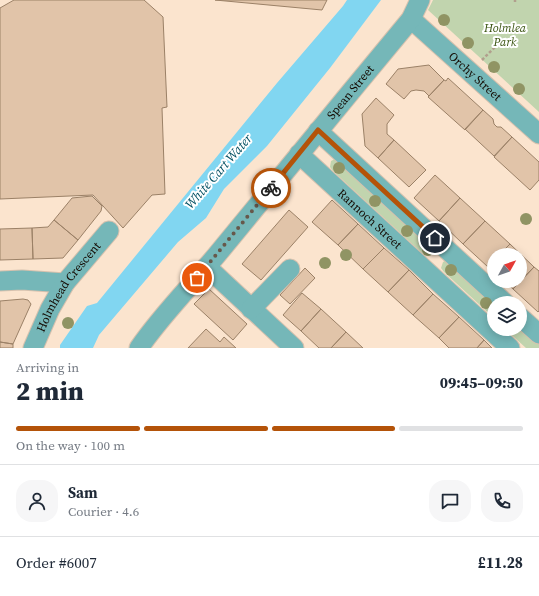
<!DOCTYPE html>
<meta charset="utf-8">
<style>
body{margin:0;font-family:"Source Serif 4",serif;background:#f6f6f7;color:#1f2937;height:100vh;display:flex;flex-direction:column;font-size:15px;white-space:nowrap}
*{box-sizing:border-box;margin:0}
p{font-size:13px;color:#747a83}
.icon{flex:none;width:22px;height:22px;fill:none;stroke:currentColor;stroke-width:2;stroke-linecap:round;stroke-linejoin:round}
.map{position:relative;height:348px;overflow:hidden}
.details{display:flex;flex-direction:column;background:#fff;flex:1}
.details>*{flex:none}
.needle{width:26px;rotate:50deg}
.fabs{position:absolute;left:487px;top:248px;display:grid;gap:8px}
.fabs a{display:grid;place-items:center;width:40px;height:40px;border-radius:50%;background:#fff;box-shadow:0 2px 10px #0003;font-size:20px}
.pin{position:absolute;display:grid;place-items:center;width:34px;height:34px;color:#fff;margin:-17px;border:2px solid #fff;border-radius:50%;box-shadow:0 1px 4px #0007}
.courier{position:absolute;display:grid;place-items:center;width:40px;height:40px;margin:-20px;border:3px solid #b45309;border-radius:50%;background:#fff;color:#222;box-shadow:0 1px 5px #0007}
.head em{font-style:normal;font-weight:800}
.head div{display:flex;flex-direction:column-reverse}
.head{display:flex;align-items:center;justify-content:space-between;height:68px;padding:0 16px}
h1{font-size:26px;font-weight:800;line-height:30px}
.bar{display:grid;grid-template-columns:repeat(4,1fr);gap:6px 4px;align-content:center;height:48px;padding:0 16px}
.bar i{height:5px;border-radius:3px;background:#e0e1e3}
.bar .selected{background:#b45309}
.bar p{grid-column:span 4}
.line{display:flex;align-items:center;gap:10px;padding:0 16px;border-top:1px solid #e0e1e3}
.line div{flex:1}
.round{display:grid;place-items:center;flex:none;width:42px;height:42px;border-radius:16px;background:#f6f6f7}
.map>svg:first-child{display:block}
.green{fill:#c1d4ae}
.water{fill:#81d6f1}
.building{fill:#e1c4a9;stroke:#9b8167}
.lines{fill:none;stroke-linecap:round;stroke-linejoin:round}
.minor-casing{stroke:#d6c1ae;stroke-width:21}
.path{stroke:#b19f8d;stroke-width:2.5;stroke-dasharray:3 2;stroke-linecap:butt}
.minor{stroke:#75b7b8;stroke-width:19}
.tree{fill:#909464}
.done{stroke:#66584b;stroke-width:4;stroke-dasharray:0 7.2}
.route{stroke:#b45309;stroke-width:5}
.labels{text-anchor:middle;stroke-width:4;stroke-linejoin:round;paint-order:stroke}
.park-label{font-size:12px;font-style:italic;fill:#38520e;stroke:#fff}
.street-label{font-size:12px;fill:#150c04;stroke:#fff}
.water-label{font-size:13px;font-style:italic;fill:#004f62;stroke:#fff}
</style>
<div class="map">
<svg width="539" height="348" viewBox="0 0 539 348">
<rect width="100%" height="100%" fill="#fbe4ce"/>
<path class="green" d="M433 0H539V112L428 10Z
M337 158 435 249 433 254 427 256 423 254 333 171 330 167 331 161Z
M448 259 494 303V318L444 272 441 268 443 262Z
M505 329H520L539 340V348H526Z"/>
<path class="water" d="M347 0H381L330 68 267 146 224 189 206 218 178 242 99 335 93 348H60V345L87 306 97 303 277 83 343 6Z"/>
<path class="building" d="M14 0H144L163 17 167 107 162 108 165 194 152 195 123 228 93 195 0 199V8Z
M215 0H327L322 10Z
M429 65 444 80 429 96 424 91 416 90 411 91 404 99 386 84 398 69Z
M448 78 483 110 465 130 428 97 444 80 446 81Z
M376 98 394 115 387 124V134L394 140 378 158 365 146 362 114Z
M483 110 493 119 494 124 497 127H501L512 137 494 156 465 129Z
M512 137 539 162V180L530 190 494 157Z
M394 140 426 170 409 187 378 158Z
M435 175 460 198 439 221 414 198Z
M92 196 102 206 101 211 78 240 54 220 72 198Z
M460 198 485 221 463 244 439 221Z
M332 200 358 224 338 245 312 222Z
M289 210 308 227 261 280 242 264Z
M54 220 78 240 63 258 33 259 32 228 48 227Z
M485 221 510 244 499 255H494V260L488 267 463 244Z
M358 224 384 248 363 269 338 245Z
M32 228 33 259 0 260V229Z
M510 244 534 267 513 289 504 281H520V255H499Z
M384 248 409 270 388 292 363 269Z
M494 260V272L488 267Z
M534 267 539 271V311L538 312 513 289Z
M305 268 315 278 290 304 280 295Z
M409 270 433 294 413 315 388 292Z
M209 289 247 324 233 340 194 304Z
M302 293 321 309 301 331 283 315Z
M433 294 459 317 439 338 413 315Z
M23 299 28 300 31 304 13 344 0 342V301Z
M321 309 346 332 331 348H319L301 331Z
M459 317 484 340 477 348H449L439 338Z
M206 329 220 342 224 337 236 348H188Z
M346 332 363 348H331Z
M484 340 492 348H477Z
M0 342 13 344V348H0Z"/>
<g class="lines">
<defs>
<g id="minor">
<path id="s1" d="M411 19 539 134"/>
<path d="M318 131 505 303"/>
<path id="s2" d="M299 154 510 348"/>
<path d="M207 267 294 348"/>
<path d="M0 281 22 280 65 283"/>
<path d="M251 309 290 269"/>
<path d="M520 317 539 334"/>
<path id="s3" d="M33 348 50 309 65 283 109 231"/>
<path id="s4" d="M139 348C163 313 194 283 220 251 284 173 347 96 411 19L420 0"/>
</g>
</defs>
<use href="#minor" class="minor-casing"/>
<path class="path" d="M515 0V2
M482 60 496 46"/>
<use href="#minor" class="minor"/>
</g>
<g class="tree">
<circle cx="444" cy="20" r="6"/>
<circle cx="468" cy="43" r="6"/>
<circle cx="494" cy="67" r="6"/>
<circle cx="519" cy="89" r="6"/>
<circle cx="339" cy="168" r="6"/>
<circle cx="375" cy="201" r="6"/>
<circle cx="526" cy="219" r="6"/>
<circle cx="407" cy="231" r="6"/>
<circle cx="428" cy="250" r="6"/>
<circle cx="346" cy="255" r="6"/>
<circle cx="325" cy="263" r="6"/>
<circle cx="451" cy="270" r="6"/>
<circle cx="486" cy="303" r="6"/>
<circle cx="68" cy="323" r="6"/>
</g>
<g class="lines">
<path class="done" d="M197 278 271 188"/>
<path class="route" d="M271 188 318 130 435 238"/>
</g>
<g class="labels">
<g class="park-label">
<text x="505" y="32">Holmlea<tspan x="505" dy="14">Park</tspan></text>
</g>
<g class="street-label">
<text dy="4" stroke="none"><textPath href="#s1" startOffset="86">Orchy Street</textPath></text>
<text dy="4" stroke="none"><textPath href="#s4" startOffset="332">Spean Street</textPath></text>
<text dy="4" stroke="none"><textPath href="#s2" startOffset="96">Rannoch Street</textPath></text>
<text dy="4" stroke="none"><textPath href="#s3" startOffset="71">Holmhead Crescent</textPath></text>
</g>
<g class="water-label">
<text transform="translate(218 171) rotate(-49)" y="5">White Cart Water</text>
</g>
</g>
</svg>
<div class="fabs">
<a><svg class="needle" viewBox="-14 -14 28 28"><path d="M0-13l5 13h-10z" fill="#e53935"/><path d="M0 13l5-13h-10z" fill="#747a83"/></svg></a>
<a><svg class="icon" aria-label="layers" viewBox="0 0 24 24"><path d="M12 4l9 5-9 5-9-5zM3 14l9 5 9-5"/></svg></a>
</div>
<div class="pin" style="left:197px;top:278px;background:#ea580c"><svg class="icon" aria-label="bag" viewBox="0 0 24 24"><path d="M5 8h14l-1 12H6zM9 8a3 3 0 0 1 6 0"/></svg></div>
<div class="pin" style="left:435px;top:238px;background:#1f2937"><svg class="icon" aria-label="home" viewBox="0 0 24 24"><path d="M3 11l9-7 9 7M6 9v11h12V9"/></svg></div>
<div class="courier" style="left:271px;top:188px"><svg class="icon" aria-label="bike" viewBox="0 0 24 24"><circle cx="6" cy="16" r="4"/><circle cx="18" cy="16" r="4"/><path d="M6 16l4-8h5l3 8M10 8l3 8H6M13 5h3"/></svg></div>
</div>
<section class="details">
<div class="head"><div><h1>2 min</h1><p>Arriving in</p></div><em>09:45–09:50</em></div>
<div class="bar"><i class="selected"></i><i class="selected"></i><i class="selected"></i><i></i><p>On the way · 100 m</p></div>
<div class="line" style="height:72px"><a class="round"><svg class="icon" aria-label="person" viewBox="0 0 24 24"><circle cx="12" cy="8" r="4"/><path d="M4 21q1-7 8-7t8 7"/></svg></a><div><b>Sam</b><p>Courier · 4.6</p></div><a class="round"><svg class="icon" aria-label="chat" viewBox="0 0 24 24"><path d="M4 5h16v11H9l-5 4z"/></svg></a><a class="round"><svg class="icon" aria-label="phone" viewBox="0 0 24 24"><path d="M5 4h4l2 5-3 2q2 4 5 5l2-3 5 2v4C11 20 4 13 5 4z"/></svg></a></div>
<div class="line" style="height:52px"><div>Order #6007</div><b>£11.28</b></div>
</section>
